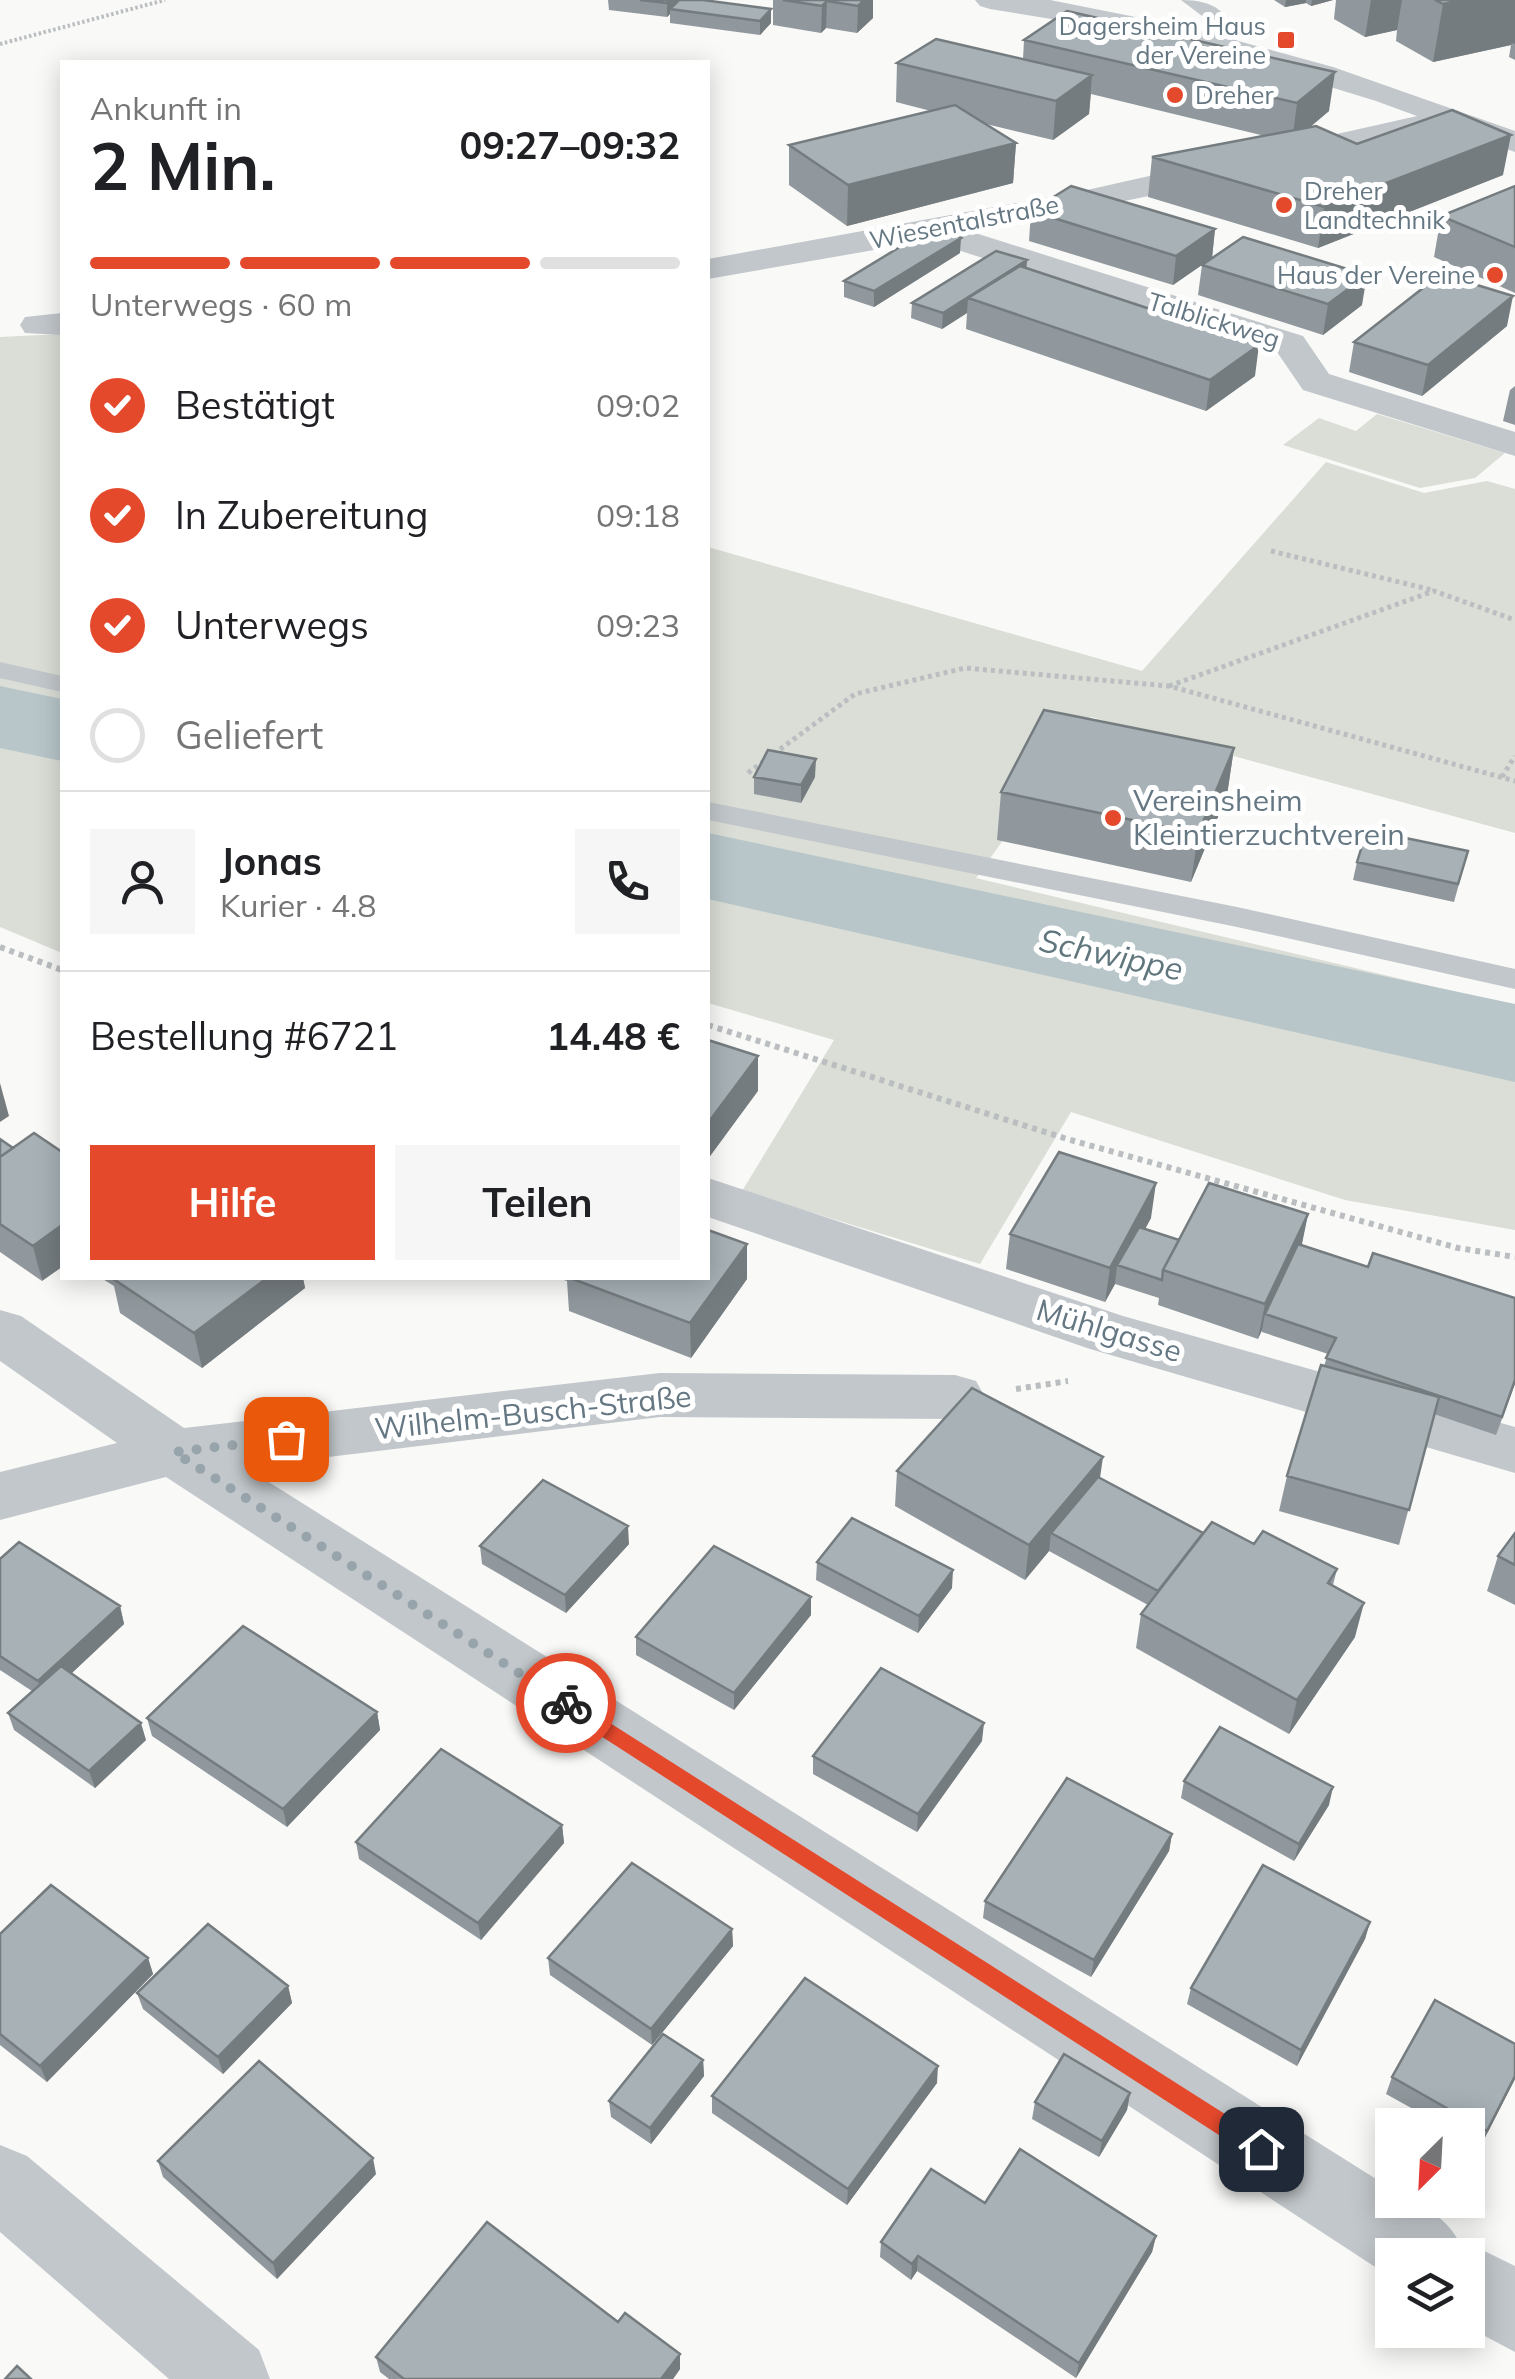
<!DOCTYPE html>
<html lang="de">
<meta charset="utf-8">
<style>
body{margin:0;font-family:Mulish,sans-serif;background:#f6f6f6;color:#202124;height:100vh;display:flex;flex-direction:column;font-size:38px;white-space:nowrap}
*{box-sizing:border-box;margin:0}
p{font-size:32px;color:#757577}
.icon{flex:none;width:55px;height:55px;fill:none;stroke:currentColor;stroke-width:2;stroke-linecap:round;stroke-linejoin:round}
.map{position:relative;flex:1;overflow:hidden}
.side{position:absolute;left:60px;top:60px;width:650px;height:1220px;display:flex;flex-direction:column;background:#fff;border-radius:0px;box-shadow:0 5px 25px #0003}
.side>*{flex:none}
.needle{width:65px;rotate:204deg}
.buttons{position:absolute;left:1375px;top:2108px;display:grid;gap:20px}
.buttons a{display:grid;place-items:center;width:110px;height:110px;border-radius:0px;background:#fff;box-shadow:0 5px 25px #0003;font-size:50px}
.pin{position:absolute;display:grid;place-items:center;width:85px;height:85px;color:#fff;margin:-42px;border-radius:20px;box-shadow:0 5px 15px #0006}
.courier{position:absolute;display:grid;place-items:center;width:100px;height:100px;margin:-50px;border:8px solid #e5492c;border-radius:50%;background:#fff;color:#222;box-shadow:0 2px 12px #0007}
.head em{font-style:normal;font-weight:700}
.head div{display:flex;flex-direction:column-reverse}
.head{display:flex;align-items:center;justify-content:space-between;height:170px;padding:0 30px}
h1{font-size:65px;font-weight:700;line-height:75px}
.bar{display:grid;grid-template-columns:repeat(4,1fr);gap:15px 10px;align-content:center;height:120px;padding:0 30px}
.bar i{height:12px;border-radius:8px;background:#e0e0e0}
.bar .selected{background:#e5492c}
.bar p{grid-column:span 4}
.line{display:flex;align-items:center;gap:25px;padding:0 30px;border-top:2px solid #e0e0e0}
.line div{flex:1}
.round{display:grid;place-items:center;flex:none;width:105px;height:105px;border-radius:0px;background:#f6f6f6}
ol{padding:0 30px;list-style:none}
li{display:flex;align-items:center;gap:30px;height:110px}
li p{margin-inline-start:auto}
li .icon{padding:10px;border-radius:50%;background:#e5492c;color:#fff;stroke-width:4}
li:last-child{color:#757577}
li i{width:55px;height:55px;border:5px solid #e0e0e0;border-radius:50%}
.primary-button{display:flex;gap:20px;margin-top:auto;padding:20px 30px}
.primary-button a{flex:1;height:115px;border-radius:0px;background:#e5492c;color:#fff;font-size:40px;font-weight:700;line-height:115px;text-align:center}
.primary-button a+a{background:#f6f6f6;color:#202124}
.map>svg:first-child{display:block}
.green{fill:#daded6}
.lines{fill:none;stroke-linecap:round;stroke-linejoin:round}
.river{fill:#b8c6c9;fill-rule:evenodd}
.path-far2{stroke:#babec1;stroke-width:4;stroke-dasharray:2.5 2.5;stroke-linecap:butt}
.path-far1{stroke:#babec1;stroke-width:5;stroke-dasharray:4 4;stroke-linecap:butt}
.path{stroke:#babec1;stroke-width:6;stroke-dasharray:5 5;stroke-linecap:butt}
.service{fill:#c2c7cb;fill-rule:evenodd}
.minor{fill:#c2c7cb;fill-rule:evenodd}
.tertiary{fill:#c2c7cb;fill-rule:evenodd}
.wall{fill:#90989d}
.shaded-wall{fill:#757c7f}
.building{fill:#a7b1b6;stroke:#757c7f;stroke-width:2.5}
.route{fill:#e5492c}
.done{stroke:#98a4ab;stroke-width:10;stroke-dasharray:0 18}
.poi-dot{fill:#e5492c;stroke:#fff;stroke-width:4}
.labels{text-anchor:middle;stroke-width:10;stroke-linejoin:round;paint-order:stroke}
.far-poi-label{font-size:25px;fill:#647782;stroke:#fff;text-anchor:end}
.far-street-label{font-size:25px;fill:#647782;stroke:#fff}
.poi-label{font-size:30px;fill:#647782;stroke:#fff;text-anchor:start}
.street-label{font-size:30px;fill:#647782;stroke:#fff}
.water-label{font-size:32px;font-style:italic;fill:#5f767c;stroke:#fff}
</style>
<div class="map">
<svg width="1515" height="2379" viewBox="0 0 1515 2379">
<rect width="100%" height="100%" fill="#f9f9f7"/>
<path class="green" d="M62 334V953L0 927V337Z
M1377 414 1505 453 1475 478 1420 488 1283 445 1319 418 1356 431Z
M1326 462 1424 493 1487 481 1515 489V833L1091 717 976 878 1515 1006V1230L1345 1200 1071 1112 980 1264 742 1191 834 1040 708 1003V547L1142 671Z"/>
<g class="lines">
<path class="river" d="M0 686 62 699V761L0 748Z
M708 833 1515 1004V1082L708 899Z"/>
<path class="path-far2" d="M0 44 165 0"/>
<path class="path-far1" d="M1271 551 1432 590
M1169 686 1434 591 1515 620
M748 773 855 694 965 668 1169 686 1515 781
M1502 777 1515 756"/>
<path class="path" d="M0 947 62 970
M708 1025 1067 1139 1458 1248 1515 1257
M1016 1389 1068 1381"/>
<path class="service" d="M1181 0C1215 0 1231 12 1239 47L1236 51H1222L1210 22Z
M0 662 62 676V692L0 678Z
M708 802 1237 907 1515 969V989L1237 927 708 820Z"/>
<path class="minor" d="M1444 110 1455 113 1460 120 1455 127 1262 173 972 232 1303 336 1329 374 1515 432V456L1303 390 1277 352 942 245 937 239 708 279V259L1078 192Z
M62 313V335L25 333 20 325 25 317Z
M708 1178 1123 1316 1515 1427V1473L1090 1349 708 1217Z
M0 1310 21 1316 184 1428 660 1373 955 1375 976 1381 985 1397 976 1413 955 1419 660 1417 245 1467 1392 2189V2200C1421 2200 1450 2220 1461 2246L1468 2243 1515 2266V2352L1468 2327V2255H1392V2278L166 1477 0 1520V1472L117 1443 0 1361Z
M0 2145 27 2156 259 2350 270 2379H169L0 2232Z"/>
<path class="tertiary" d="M975 0H1050L1191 28 1333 67 1515 131V152L1376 101 1246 61 1125 31 990 9 980 6Z"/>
</g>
<path class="wall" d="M608 0H703L771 9V23L760 35 670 23V14L667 17 609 10Z
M773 0H873V18L857 33 826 28 821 33 773 25Z
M1274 0H1333L1311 6 1306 3 1285 7Z
M1336 0H1515V60L1509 57 1511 45 1433 62 1396 41 1397 30 1365 37 1334 19Z
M1024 40 1329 111 1309 128 1357 144 1503 175 1318 248 1148 197 1152 157 1265 136 1091 94 1089 114 1053 140 986 124 1016 143 1013 183 847 226 789 185V145L931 111 896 102 897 63 1023 59Z
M1515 186V293L1434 257 1441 216Z
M1031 211 1215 229 1212 258 1173 285 1029 241Z
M960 253 874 307 844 297V281Z
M1202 265 1362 305 1323 335 1198 295Z
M1026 268 1255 376 1206 411 966 329 967 313 942 329 911 318 912 303Z
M1507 326 1422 396 1349 372 1354 342Z
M1515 386V425L1503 421 1510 390Z
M1234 748 1227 795 1191 882 997 840 1001 792Z
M754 777H815L801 803 754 794Z
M1468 851 1454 902 1353 880 1357 862Z
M0 1139 13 1148 42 1281 0 1252Z
M1308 1214 1301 1246 1368 1267 1515 1298V1384L1496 1435 1434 1414 1399 1545 1279 1511 1287 1476 1328 1354 1262 1332V1330L1258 1339 1158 1305 1159 1298 1115 1284 1105 1302 1006 1269 1010 1234 1151 1218 1145 1229 1179 1240Z
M101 1278H303L305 1288 202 1368 120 1313 114 1286Z
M557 1278H708L747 1279 691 1358 569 1311 567 1281Z
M897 1471 1100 1478 1203 1533 1254 1544 1337 1569 1333 1585 1355 1637 1289 1734 1136 1648 1141 1614 1148 1605 1049 1551 1025 1580 895 1506Z
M1515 1533V1605L1487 1591 1498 1556Z
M629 1544 566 1613 482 1564 480 1546Z
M0 1559 120 1606 124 1624 72 1673 146 1740 95 1788 14 1730 8 1713 32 1691 0 1670Z
M817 1562 952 1588 918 1633 816 1580Z
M811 1597V1615L734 1710 636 1655V1637Z
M377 1712 380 1730 287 1827 152 1736 147 1718Z
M982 1741 917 1832 813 1774V1756Z
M1184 1781 1329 1805 1294 1861 1181 1798Z
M562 1825 564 1843 481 1940 359 1859 356 1842Z
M1172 1834 1169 1851 1091 1977 983 1918 985 1901Z
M1370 1922 1365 1939 1297 2066 1187 2004 1191 1988Z
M732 1929 733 1946 652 2045 550 1975 548 1958Z
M0 1934 148 1958 153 1974 47 2082 0 2045Z
M288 1986 292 2003 223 2074 143 2009 137 1993Z
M1515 2044V2079L1480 2147 1468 2140V2125H1442L1386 2094 1392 2077Z
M703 2060 704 2076 651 2144 611 2117 609 2101Z
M937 2083 847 2205 712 2113V2096Z
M1130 2093 1127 2110 1099 2157 1032 2119 1035 2102Z
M158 2161 376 2174 277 2279 163 2177Z
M985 2203 1156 2236 1152 2252 1076 2378 917 2271 911 2280 880 2257 881 2242Z
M376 2357 680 2369 673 2379H389L380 2372Z"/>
<path class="shaded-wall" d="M670 0H683L670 9V14L667 17V3Z
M864 0H873V18L857 33 858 6Z
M1286 0H1306V3L1285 7Z
M1312 0H1333L1311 6Z
M1371 0H1402L1397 30 1365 37Z
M1453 0H1515V44L1512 43 1511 45 1433 62 1443 4Z
M827 1 826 28 821 33 822 6Z
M771 9V23L760 35V21Z
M1335 72 1329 111 1292 142 1297 103Z
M1092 75 1089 114 1053 140 1056 101Z
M1511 135 1503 175 1318 248 1324 207Z
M1016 143 1013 183 847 226 848 185Z
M1215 229 1212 258 1173 285 1176 256Z
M961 238 960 253 874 307V291Z
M1027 260 1026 276 968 298 967 313 942 329 943 313Z
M1367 275 1362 305 1323 335 1328 304Z
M1513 296 1507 326 1422 396 1428 365Z
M1259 345 1255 376 1206 411 1210 380Z
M1234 748 1227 795 1191 882 1198 834Z
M816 759 815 777 801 803V785Z
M758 1056V1091L708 1159V1123Z
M0 1083 9 1116 0 1122Z
M1156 1183 1151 1218 1124 1268 1117 1265 1115 1284 1105 1302 1110 1268Z
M1308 1214 1301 1249 1265 1314 1262 1330 1258 1339 1265 1304Z
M62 1225V1267L42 1281 33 1246Z
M747 1244V1279L691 1358 690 1323Z
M267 1278H303L305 1288 202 1368 194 1333Z
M1103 1457 1098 1492 1051 1533 1049 1551 1025 1580 1029 1545Z
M628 1526 629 1544 566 1613 565 1595Z
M953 1570 952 1588 918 1633 919 1616Z
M811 1597V1615L734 1710V1693Z
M1364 1603 1355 1637 1289 1734 1297 1700Z
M120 1606 124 1624 44 1699 38 1681Z
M377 1712 380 1730 287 1827 283 1809Z
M141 1723 146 1740 95 1788 89 1771Z
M984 1723 982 1741 917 1832 918 1814Z
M1333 1787 1329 1805 1294 1861 1299 1844Z
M562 1825 564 1843 481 1940 478 1923Z
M1172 1834 1169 1851 1091 1977 1094 1960Z
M1370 1922 1365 1939 1297 2066 1301 2050Z
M732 1929 733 1946 652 2045 651 2029Z
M148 1958 153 1974 47 2082 40 2066Z
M288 1986 292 2003 223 2074 218 2057Z
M703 2060 704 2076 651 2144 650 2128Z
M938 2066 937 2083 847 2205 848 2189Z
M1515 2076V2079L1480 2147 1487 2131Z
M1130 2093 1127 2110 1099 2157 1102 2141Z
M373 2158 376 2174 277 2279 273 2263Z
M1156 2236 1152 2252 1076 2378 1079 2363Z
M918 2256 917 2271 911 2280 912 2264Z
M680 2354V2369L673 2379H661Z"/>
<path class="building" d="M640 0H670L667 3Z
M679 0H703L771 9 760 21 670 9Z
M783 0H864L858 6 827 1 822 6Z
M1435 0H1463L1443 4Z
M1067 11 1335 72 1297 103 1024 40Z
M936 39 1092 75 1056 101 897 63Z
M955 105 1016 143 848 185 789 145Z
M1452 110 1511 135 1324 207 1152 157 1316 126 1357 144Z
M1071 186 1215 229 1176 256 1031 211Z
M1515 186V247L1441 216Z
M931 228 961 238 874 291 844 281Z
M1243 237 1367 275 1328 304 1202 265Z
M996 251 1027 260 943 313 912 303Z
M1020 266 1259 345 1210 380 968 298Z
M1441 274 1513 296 1428 365 1354 342Z
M1044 710 1234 748 1198 834 1001 792Z
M768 750 816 759 801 785 754 777Z
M1367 830 1468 851 1458 884 1357 862Z
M708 1040 758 1056 708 1123Z
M34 1133 62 1152V1225L33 1246 0 1224V1157Z
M0 1139 13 1148 0 1157Z
M1059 1152 1156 1183 1110 1268 1010 1234Z
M1209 1183 1308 1214 1265 1304 1163 1270Z
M1139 1227 1179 1240 1163 1270 1162 1280 1117 1265Z
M708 1230 747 1244 690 1323 570 1278H708Z
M1298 1244 1368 1267 1373 1253 1515 1298V1380L1502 1417 1326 1358 1336 1338 1265 1314Z
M112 1278H267L194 1333Z
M1321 1365 1439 1397 1409 1510 1287 1476Z
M972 1388 1103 1457 1029 1545 897 1471Z
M1098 1477 1203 1533 1158 1591 1051 1533Z
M543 1480 628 1526 565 1595 480 1546Z
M852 1518 953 1570 919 1616 817 1562Z
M1212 1522 1254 1544 1263 1531 1337 1569 1328 1583 1364 1603 1297 1700 1141 1614Z
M1515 1533V1565L1498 1556Z
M19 1542 120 1606 38 1681 0 1656V1559Z
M714 1546 811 1597 734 1693 636 1637Z
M243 1626 377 1712 283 1809 147 1718Z
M61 1666 141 1723 89 1771 8 1713Z
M881 1668 984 1723 918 1814 813 1756Z
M1220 1727 1333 1787 1299 1844 1184 1781Z
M441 1749 562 1825 478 1923 356 1842Z
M1067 1778 1172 1834 1094 1960 985 1901Z
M632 1863 732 1929 651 2029 548 1958Z
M1263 1865 1370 1922 1301 2050 1191 1988Z
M51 1885 148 1958 40 2066 0 2034V1934Z
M208 1924 288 1986 218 2057 137 1993Z
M805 1978 938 2066 848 2189 712 2096Z
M1435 2000 1515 2044V2076L1487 2131 1392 2077Z
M663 2034 703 2060 650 2128 609 2101Z
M1064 2054 1130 2093 1102 2141 1035 2102Z
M259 2061 373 2158 273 2263 158 2161Z
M1020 2149 1156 2236 1079 2363 918 2256 912 2264 881 2242 931 2169 985 2203Z
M487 2222 618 2322 625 2313 680 2354 661 2379H404L376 2357Z
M17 2366 31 2379H5Z"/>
<path class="route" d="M566 1695 1269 2142 1272 2149 1269 2157 1261 2160 1253 2157 559 1709 556 1703Z"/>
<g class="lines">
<path class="done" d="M286 1439 174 1452 566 1703"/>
</g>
<g class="poi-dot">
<rect x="1276" y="30" width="20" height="20" rx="5"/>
<circle cx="1175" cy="95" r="10"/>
<circle cx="1284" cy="205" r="10"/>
<circle cx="1495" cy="275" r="10"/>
<circle cx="1113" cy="818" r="10"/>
</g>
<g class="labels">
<g class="far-poi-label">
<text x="1266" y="35">Dagersheim Haus<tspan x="1266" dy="29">der Vereine</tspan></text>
<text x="1195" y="104" text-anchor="start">Dreher</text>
<text x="1304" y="200" text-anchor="start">Dreher<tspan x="1304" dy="29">Landtechnik</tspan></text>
<text x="1475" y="284">Haus der Vereine</text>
</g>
<g class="far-street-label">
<text transform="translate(964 222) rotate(-11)" y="9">Wiesentalstraße</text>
<text transform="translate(1214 320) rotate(17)" y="9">Talblickweg</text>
</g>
<g class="poi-label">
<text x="1133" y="811">Vereinsheim<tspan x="1133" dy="34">Kleintierzuchtverein</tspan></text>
</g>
<g class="street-label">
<text transform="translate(1109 1331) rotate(17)" y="10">Mühlgasse</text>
<text transform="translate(533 1413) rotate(-6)" y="10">Wilhelm-Busch-Straße</text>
</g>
<g class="water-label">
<text transform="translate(1111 955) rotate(12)" y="11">Schwippe</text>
</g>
</g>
</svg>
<div class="buttons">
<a><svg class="needle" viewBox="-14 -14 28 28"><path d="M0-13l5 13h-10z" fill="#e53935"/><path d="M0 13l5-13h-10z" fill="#757577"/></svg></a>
<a><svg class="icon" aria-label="layers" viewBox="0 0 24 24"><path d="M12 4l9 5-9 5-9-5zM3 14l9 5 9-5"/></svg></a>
</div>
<div class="pin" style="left:286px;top:1439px;background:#ea580c"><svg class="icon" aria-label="bag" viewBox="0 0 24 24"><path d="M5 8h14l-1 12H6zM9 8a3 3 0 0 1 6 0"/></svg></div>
<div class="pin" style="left:1261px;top:2149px;background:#1f2937"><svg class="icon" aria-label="home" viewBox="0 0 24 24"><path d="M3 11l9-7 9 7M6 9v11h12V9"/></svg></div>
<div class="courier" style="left:566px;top:1703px"><svg class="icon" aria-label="bike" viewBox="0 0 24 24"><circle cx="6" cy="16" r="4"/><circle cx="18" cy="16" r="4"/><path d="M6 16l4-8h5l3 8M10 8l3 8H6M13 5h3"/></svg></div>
<section class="side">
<div class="head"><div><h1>2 Min.</h1><p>Ankunft in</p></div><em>09:27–09:32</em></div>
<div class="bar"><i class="selected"></i><i class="selected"></i><i class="selected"></i><i></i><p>Unterwegs · 60 m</p></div>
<ol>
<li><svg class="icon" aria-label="check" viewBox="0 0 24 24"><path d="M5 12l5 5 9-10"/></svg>Bestätigt<p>09:02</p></li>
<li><svg class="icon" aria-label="check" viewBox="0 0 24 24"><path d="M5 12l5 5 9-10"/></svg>In Zubereitung<p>09:18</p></li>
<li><svg class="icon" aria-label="check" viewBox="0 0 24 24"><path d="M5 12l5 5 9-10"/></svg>Unterwegs<p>09:23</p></li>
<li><i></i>Geliefert</li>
</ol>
<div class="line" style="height:180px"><a class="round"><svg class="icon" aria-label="person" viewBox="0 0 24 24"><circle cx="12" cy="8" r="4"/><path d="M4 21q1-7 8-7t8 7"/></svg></a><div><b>Jonas</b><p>Kurier · 4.8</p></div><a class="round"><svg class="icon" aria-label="phone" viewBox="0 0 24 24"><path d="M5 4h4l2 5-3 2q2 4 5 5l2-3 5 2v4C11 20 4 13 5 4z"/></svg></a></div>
<div class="line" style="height:130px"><div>Bestellung #6721</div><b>14.48 €</b></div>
<div class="primary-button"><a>Hilfe</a><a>Teilen</a></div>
</section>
</div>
